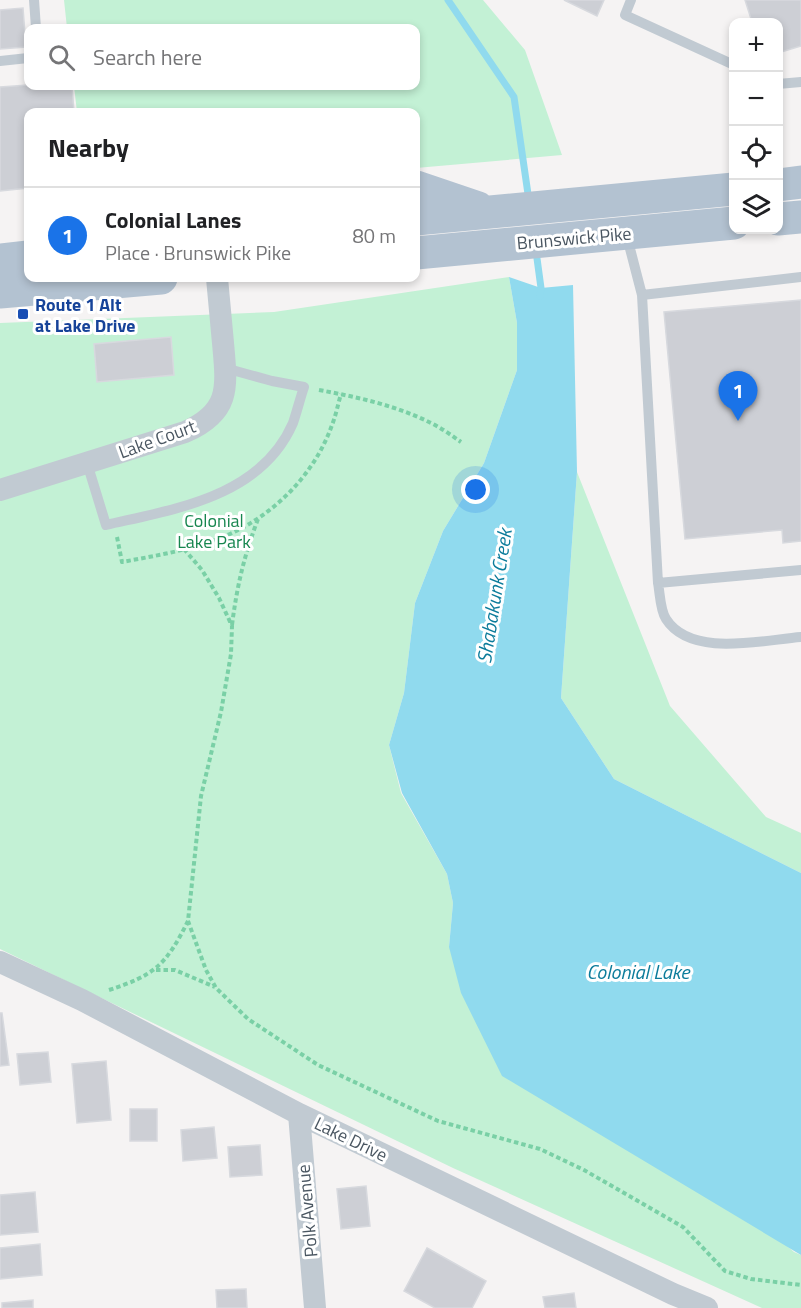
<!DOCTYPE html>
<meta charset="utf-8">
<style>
:root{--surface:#fff;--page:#f2f2f2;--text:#202124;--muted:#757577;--line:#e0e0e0;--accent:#1a73e8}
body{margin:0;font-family:"Titillium Web",sans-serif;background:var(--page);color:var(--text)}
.controls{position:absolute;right:18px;top:18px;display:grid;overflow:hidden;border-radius:12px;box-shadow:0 3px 9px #0003}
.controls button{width:54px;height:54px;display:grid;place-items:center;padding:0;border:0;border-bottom:2px solid var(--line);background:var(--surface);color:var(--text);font:30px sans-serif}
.you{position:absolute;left:476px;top:490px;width:21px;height:21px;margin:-15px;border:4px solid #fff;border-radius:50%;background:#1a73e8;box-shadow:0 0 0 9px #1a73e833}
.badge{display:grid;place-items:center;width:39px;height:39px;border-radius:50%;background:var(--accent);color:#fff;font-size:20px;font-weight:700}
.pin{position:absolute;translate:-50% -50px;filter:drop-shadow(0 2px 3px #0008)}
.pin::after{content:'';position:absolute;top:32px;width:21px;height:18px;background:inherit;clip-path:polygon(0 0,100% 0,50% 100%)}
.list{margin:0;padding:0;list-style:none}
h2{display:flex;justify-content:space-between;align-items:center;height:78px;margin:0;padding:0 24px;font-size:26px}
h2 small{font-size:20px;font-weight:400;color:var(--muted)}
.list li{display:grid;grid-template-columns:39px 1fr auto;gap:18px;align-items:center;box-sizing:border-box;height:96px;padding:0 24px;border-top:2px solid var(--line)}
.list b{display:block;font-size:22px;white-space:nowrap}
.list p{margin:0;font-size:20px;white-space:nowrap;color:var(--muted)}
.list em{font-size:20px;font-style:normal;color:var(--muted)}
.icon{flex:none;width:33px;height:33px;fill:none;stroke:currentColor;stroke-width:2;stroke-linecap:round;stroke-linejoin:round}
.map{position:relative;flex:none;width:801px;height:1308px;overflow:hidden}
.search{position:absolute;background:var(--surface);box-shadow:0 3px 9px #0003;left:24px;top:24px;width:396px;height:66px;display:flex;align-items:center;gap:15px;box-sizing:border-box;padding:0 21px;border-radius:12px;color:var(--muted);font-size:22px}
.panel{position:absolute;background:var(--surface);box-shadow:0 3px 9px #0003;left:24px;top:108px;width:396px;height:174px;border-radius:12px}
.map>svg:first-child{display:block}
</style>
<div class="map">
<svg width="801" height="1308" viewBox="0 0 801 1308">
<rect width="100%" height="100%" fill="#f5f3f3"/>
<path fill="#c3f1d5" d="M 64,0 L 483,0 L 525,50 L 562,155 L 416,168 L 416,112 L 77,112 L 74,86 L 416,86 L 416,28 L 67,28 Z
M 509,277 L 517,323 L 517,370 L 484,463 L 443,531 L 415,603 L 404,693 L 389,745 L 401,793 L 447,874 L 453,903 L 449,947 L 794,1252 L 801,1255 L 801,1308 L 762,1308 L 453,1168 L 0,949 L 0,323 L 274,312 Z
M 577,472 L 670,706 L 766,817 L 801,833 L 801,873 L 614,779 L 561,698 Z"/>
<path fill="#90daee" d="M 509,277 L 541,288 L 573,285 L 577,472 L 561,698 L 614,779 L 801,873 L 801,1255 L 502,1076 L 461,993 L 449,947 L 453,903 L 447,874 L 402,793 L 389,745 L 404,693 L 415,603 L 443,531 L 484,463 L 517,370 L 517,323 Z"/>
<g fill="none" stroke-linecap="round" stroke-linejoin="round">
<path stroke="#90daee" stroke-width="7" d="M 448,0 L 514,97 L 529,201
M 536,251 L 541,288 L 540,296"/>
</g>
<path fill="#cdcfd5" stroke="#d7d9de" stroke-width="1.5" d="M 564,0 L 604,0 L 597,16 Z
M 745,0 L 801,0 L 801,46 L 778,53 L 778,22 L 752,22 Z
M 23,8 L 26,47 L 0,49 L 0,10 Z
M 28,85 L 72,86 L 74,112 L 28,112 L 28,188 L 0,191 L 0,87 Z
M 801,300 L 801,541 L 783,543 L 782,530 L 685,539 L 664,312 Z
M 171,337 L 174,375 L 97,382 L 94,344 Z
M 0,1013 L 2,1013 L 9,1065 L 0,1066 Z
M 48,1052 L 51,1082 L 20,1085 L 17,1054 Z
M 106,1061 L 111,1120 L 77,1123 L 72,1064 Z
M 130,1109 L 157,1109 L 157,1141 L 130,1141 Z
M 214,1127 L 217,1158 L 183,1161 L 181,1130 Z
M 260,1145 L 262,1175 L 230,1177 L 228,1147 Z
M 366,1186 L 370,1226 L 341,1229 L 337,1189 Z
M 35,1192 L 38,1232 L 0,1235 L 0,1195 Z
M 40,1244 L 42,1275 L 0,1279 L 0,1248 Z
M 427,1248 L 486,1281 L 472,1308 L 435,1308 L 404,1291 Z
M 246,1289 L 247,1308 L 217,1308 L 216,1290 Z
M 574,1293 L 576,1308 L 545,1308 L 543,1297 Z
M 33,1300 L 33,1308 L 2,1308 L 2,1303 Z"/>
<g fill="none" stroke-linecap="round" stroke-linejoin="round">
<path stroke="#7ad0a6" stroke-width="4" stroke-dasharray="4.5 3" stroke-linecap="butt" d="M 319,390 C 357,397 394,405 429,422 C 440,427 451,435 461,442
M 117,537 L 122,562 C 159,555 198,549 232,533 C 277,512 315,473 332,425 C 336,415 338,404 341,394
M 184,549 L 202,570 L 219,598 L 232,626 L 231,654 L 221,712 L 201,796 L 188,921 L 206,970 L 216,988 L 248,1019 L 318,1065 L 438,1121 L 540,1149 L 584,1170 L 683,1227 L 725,1271 L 751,1279 L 801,1285
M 232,625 C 237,586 244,556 258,519
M 156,970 L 175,970 L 215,987
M 109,990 C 155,975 166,965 188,921"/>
<path stroke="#c1cad2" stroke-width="10" d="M 34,0 L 36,28
M 631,0 L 625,15 L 734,65
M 0,61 L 28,58
M 778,84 L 801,82
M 627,237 L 642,295 L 658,583 L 801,570
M 642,295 L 801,277
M 87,463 L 106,525 C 175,509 261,497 293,423 C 297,411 300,399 304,387 L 272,381 L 225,368
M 658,583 C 660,593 660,610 666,619 C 691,658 762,640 801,637"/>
<path stroke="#c1cad2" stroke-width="22" d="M 0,490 L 185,432 C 231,412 227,387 223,343 C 221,321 219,299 217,278
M 0,962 L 82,1000 L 299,1114 L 673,1294 L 707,1308
M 299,1114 L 315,1308"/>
<path stroke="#b3c2d1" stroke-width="33" d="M 778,185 L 801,182
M 416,187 L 478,208
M 416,219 L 734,189
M 778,219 L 801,217
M 416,253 L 734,223
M 0,260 L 28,257
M 0,292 L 161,278"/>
</g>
<rect fill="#1a4fb4" stroke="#fff" stroke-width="2" x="17" y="308" width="12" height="12" rx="3"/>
<g text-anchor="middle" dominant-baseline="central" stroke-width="6" stroke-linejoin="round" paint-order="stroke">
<g font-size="18" fill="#4a5661" stroke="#fff">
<text transform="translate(574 238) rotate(-5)">Brunswick Pike</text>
<text transform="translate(157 439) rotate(-20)">Lake Court</text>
<text transform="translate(351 1139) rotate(26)">Lake Drive</text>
<text transform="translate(307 1211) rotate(-95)">Polk Avenue</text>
</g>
<g font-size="18" font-weight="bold" fill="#164399" stroke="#fff" text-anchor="start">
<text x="35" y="304">Route 1 Alt<tspan x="35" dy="21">at Lake Drive</tspan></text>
</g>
<g font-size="18" fill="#17864f" stroke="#fff">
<text x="214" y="520">Colonial<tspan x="214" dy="21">Lake Park</tspan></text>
</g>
<g font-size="20" font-style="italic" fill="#0c7c9b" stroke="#fff">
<text transform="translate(494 596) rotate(-81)">Shabakunk Creek</text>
<text x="638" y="971">Colonial Lake</text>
</g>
</g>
</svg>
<div class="controls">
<button>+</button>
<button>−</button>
<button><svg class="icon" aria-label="locate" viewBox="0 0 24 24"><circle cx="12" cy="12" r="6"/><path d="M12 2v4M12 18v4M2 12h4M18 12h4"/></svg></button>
<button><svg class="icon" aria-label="layers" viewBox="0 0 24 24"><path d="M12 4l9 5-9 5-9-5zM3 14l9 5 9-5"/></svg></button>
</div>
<div class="you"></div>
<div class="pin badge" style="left:738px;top:421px">1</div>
<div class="search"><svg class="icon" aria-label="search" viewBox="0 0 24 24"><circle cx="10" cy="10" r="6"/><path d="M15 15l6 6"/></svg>Search here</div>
<section class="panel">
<h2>Nearby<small></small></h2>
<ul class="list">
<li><span class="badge">1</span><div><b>Colonial Lanes</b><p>Place · Brunswick Pike</p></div><em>80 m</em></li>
</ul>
</section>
</div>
